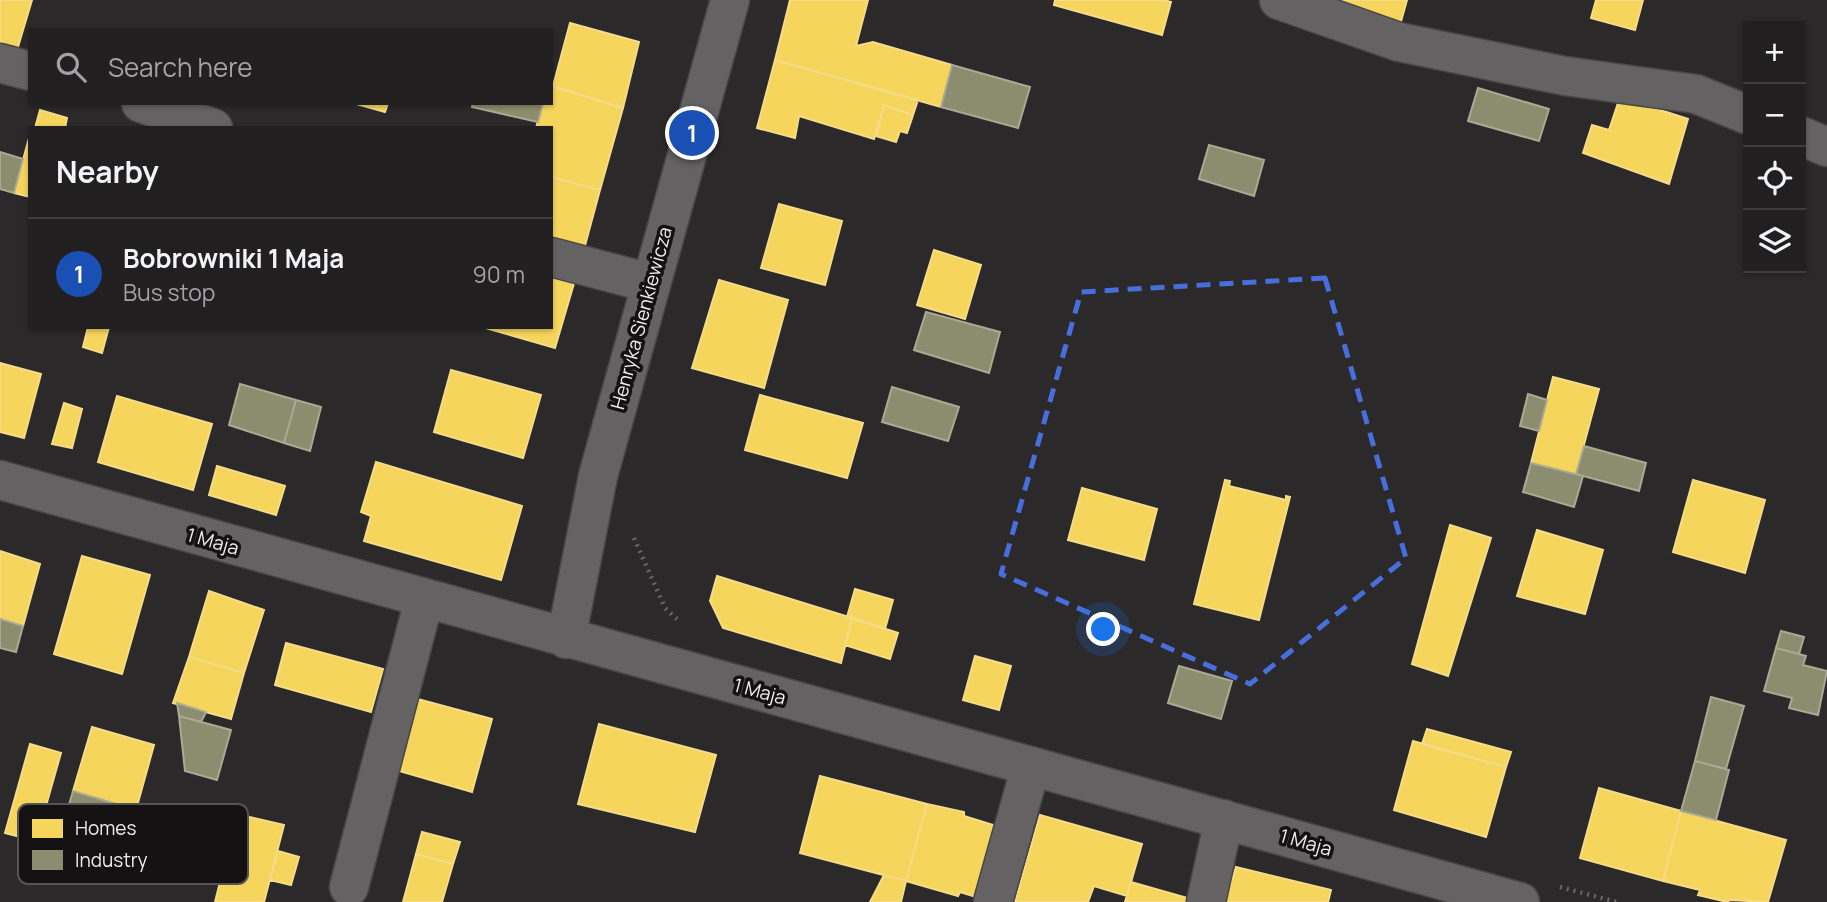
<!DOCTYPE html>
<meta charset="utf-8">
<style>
:root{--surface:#211f20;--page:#292729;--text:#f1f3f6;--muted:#a2a2a5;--line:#3e3d3e;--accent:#0b8043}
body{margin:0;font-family:Manrope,sans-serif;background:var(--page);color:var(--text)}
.controls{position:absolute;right:21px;top:21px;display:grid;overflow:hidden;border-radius:0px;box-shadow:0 2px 5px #0004}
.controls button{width:63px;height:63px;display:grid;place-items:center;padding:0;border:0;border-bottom:2px solid var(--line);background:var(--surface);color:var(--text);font:35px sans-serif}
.you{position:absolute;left:1104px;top:630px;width:24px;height:24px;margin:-18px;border:5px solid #fff;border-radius:50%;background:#1a73e8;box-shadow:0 0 0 10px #1a73e833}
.badge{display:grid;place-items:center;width:46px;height:46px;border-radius:50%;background:var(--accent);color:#fff;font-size:23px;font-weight:700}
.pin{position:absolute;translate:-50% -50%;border:4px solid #fff;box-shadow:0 2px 7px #0006}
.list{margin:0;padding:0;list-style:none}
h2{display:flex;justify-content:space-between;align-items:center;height:91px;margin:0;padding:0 28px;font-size:30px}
h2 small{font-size:23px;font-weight:400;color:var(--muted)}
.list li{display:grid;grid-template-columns:46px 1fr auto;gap:21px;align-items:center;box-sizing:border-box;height:112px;padding:0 28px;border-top:2px solid var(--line)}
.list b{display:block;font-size:26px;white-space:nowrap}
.list p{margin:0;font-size:23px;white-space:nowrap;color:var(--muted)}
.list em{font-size:23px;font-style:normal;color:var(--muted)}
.icon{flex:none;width:38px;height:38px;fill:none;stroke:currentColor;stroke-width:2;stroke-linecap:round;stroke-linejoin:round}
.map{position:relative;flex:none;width:1827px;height:902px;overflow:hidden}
.search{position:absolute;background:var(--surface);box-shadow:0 2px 5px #0004;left:28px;top:28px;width:525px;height:77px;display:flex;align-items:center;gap:18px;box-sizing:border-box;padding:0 24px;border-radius:0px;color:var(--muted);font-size:26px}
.panel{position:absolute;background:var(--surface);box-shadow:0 2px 5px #0004;left:28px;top:126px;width:525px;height:203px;border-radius:0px}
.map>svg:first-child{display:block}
</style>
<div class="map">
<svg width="1827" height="902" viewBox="0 0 1827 902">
<rect width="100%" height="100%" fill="#2c292a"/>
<path fill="#f6d55c" stroke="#f4dc88" stroke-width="2" d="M 0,0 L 32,0 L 15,57 L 0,52 Z
M 790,0 L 868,0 L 856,46 L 873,42 L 952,65 L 941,107 L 775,60 Z
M 1055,0 L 1164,0 L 1171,2 L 1162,35 L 1054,5 Z
M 1328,0 L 1407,0 L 1400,25 Z
M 1596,0 L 1643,0 L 1635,30 L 1591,18 Z
M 570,23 L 639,42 L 623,108 L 553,86 Z
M 775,60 L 918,100 L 913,115 L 884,105 L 874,139 L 799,116 L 795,138 L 757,128 Z
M 551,86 L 623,108 L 600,190 L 551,177 L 551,128 L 536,128 L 543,103 L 551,103 Z
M 1620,97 L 1688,119 L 1669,184 L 1583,153 L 1592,125 L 1609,130 Z
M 353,103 L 388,103 L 385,112 Z
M 884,105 L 913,115 L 907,133 L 900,131 L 896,142 L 876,136 Z
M 40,110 L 67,118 L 65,128 L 35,128 Z
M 29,138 L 30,139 L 30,197 L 14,193 Z
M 551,177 L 600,190 L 583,253 L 551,245 Z
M 779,204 L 842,221 L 825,285 L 761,268 Z
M 934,250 L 981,265 L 965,319 L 917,305 Z
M 551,274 L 575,280 L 555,348 L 482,327 L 551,327 Z
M 719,280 L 788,300 L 764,388 L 692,368 Z
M 88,327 L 109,327 L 102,353 L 83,347 Z
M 0,363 L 41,374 L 24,438 L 0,432 Z
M 451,370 L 541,395 L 523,458 L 434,432 Z
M 1553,377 L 1599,389 L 1576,474 L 1531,463 Z
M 760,395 L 863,423 L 847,478 L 745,450 Z
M 117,396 L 212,424 L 193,490 L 98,462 Z
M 64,403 L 82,409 L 72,448 L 52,444 Z
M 376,462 L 522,506 L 501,580 L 364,541 L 371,516 L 361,512 Z
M 217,466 L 285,486 L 276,515 L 209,495 Z
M 1225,480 L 1230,481 L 1229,486 L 1286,500 L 1286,496 L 1290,497 L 1259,620 L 1194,604 Z
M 1693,480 L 1765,500 L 1745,573 L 1673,552 Z
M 1082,488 L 1157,509 L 1144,560 L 1068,540 Z
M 1450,525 L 1491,538 L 1448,676 L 1412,664 Z
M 1537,530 L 1603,550 L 1585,614 L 1517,596 Z
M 0,551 L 40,564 L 23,626 L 0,619 Z
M 82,556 L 150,575 L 122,674 L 54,654 Z
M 717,576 L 852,618 L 841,663 L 723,628 L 710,601 Z
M 855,589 L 893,600 L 885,629 L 847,617 Z
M 209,591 L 264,610 L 244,673 L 189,657 Z
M 852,618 L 898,633 L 890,659 L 845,645 Z
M 286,643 L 383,669 L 371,712 L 275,685 Z
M 975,656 L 1011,666 L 999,710 L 963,700 Z
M 189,657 L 244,673 L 231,719 L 173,703 Z
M 414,698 L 492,719 L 472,792 L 396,770 Z
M 599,724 L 716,755 L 695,832 L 578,804 Z
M 92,727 L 154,745 L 136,810 L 73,791 Z
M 1427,729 L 1511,752 L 1506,767 L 1422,744 Z
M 1413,741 L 1506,767 L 1486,837 L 1394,810 Z
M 30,744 L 61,753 L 36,841 L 5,833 Z
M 820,776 L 927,804 L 906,881 L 800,853 Z
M 1599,788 L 1681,811 L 1663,881 L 1580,858 Z
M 927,804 L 964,812 L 964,816 L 993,825 L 976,897 L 960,892 L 958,896 L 906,881 Z
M 1681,811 L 1786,840 L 1768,902 L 1730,900 L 1727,902 L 1698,895 L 1700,890 L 1663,881 Z
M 237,814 L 284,825 L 264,902 L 215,902 Z
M 1040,815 L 1142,844 L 1127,896 L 1094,886 L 1088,902 L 1015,902 Z
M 422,832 L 460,842 L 453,864 L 416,854 Z
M 278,851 L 299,857 L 291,885 L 270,880 Z
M 416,854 L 453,864 L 442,902 L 403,902 Z
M 1236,867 L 1331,890 L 1328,902 L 1225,902 Z
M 884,875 L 906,881 L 901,902 L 870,902 Z
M 1131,882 L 1194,900 L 1193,902 L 1125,902 Z"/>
<path fill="#8c8c6e" stroke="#aaa994" stroke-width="2" d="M 952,65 L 1030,87 L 1018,128 L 941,107 Z
M 1478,88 L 1549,109 L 1539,141 L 1468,121 Z
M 473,103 L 543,103 L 538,122 L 472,107 Z
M 1209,145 L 1264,160 L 1254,196 L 1199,179 Z
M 0,152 L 23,159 L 14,193 L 0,189 Z
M 926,312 L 1000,332 L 989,373 L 914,350 Z
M 240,384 L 296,400 L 284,443 L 229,425 Z
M 892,387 L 959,407 L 948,441 L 882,422 Z
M 1528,394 L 1547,400 L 1539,431 L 1520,426 Z
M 296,400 L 321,407 L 310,451 L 284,443 Z
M 1584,446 L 1646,463 L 1639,491 L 1576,474 Z
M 1531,463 L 1583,476 L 1574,507 L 1523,492 Z
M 0,619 L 23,626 L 16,652 L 0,648 Z
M 1781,631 L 1804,637 L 1799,654 L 1776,648 Z
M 1776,648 L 1806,656 L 1803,665 L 1827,671 L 1818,715 L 1789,708 L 1792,698 L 1764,691 Z
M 1179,666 L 1232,681 L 1221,719 L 1168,703 Z
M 1711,697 L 1744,706 L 1726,769 L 1695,761 Z
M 177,703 L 206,712 L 201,722 L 179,716 Z
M 179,716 L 231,730 L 217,780 L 185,771 Z
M 1695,761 L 1729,770 L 1716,820 L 1681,811 Z
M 73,791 L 136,810 L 124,849 L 61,832 Z"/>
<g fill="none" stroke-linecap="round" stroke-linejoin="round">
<g stroke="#484647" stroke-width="41">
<path id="minor" d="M 1279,0 L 1399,42 L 1565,76 L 1696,94 L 1748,115
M 0,63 L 30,71
M 141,103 L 213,128
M 1801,136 L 1827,147
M 551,257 L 650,283
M 0,480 L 1520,902
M 566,639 L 598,476 L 730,0
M 349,887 L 424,600
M 993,902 L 1031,766
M 1206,902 L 1224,819"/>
</g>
<path stroke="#686667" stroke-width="4.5" stroke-dasharray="2 5" stroke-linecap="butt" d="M 634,538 L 665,608 L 677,619
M 1560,887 L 1617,902"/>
<use href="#minor" stroke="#646263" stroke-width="38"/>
</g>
<path fill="none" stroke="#476edc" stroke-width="5" stroke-dasharray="14 9" stroke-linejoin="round" d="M 1325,278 L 1406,558 L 1250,684 L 1001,574 L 1081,292 Z"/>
<g text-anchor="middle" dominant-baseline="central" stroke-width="7" stroke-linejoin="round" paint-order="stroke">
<g font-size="19" fill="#efeced" stroke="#131112">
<text transform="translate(641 318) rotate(-75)">Henryka Sienkiewicza</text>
<text transform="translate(213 541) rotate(16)">1 Maja</text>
<text transform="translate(760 691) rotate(15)">1 Maja</text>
<text transform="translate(1306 842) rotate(16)">1 Maja</text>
</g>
</g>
<rect x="18" y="804" width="230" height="80" rx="10" fill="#131112" stroke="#555354" stroke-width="2"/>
<rect x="32" y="819" width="31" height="19" fill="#f6d55c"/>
<rect x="32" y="850" width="31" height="20" fill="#8c8c6e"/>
<g font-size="19" fill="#efeced">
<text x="75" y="835">Homes</text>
<text x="75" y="867">Industry</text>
</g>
</svg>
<div class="controls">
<button>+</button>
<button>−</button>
<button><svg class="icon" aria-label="locate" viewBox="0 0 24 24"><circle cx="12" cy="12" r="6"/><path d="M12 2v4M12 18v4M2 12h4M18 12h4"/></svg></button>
<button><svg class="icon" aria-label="layers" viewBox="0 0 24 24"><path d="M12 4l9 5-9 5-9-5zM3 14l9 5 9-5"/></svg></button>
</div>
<div class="you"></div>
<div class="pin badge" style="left:692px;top:133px;background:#1a4fb4">1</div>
<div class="search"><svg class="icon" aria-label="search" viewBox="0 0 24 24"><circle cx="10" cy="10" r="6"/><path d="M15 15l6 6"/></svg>Search here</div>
<section class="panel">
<h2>Nearby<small></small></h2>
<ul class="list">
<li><span class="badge" style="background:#1a4fb4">1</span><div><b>Bobrowniki 1 Maja</b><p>Bus stop</p></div><em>90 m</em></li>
</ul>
</section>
</div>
